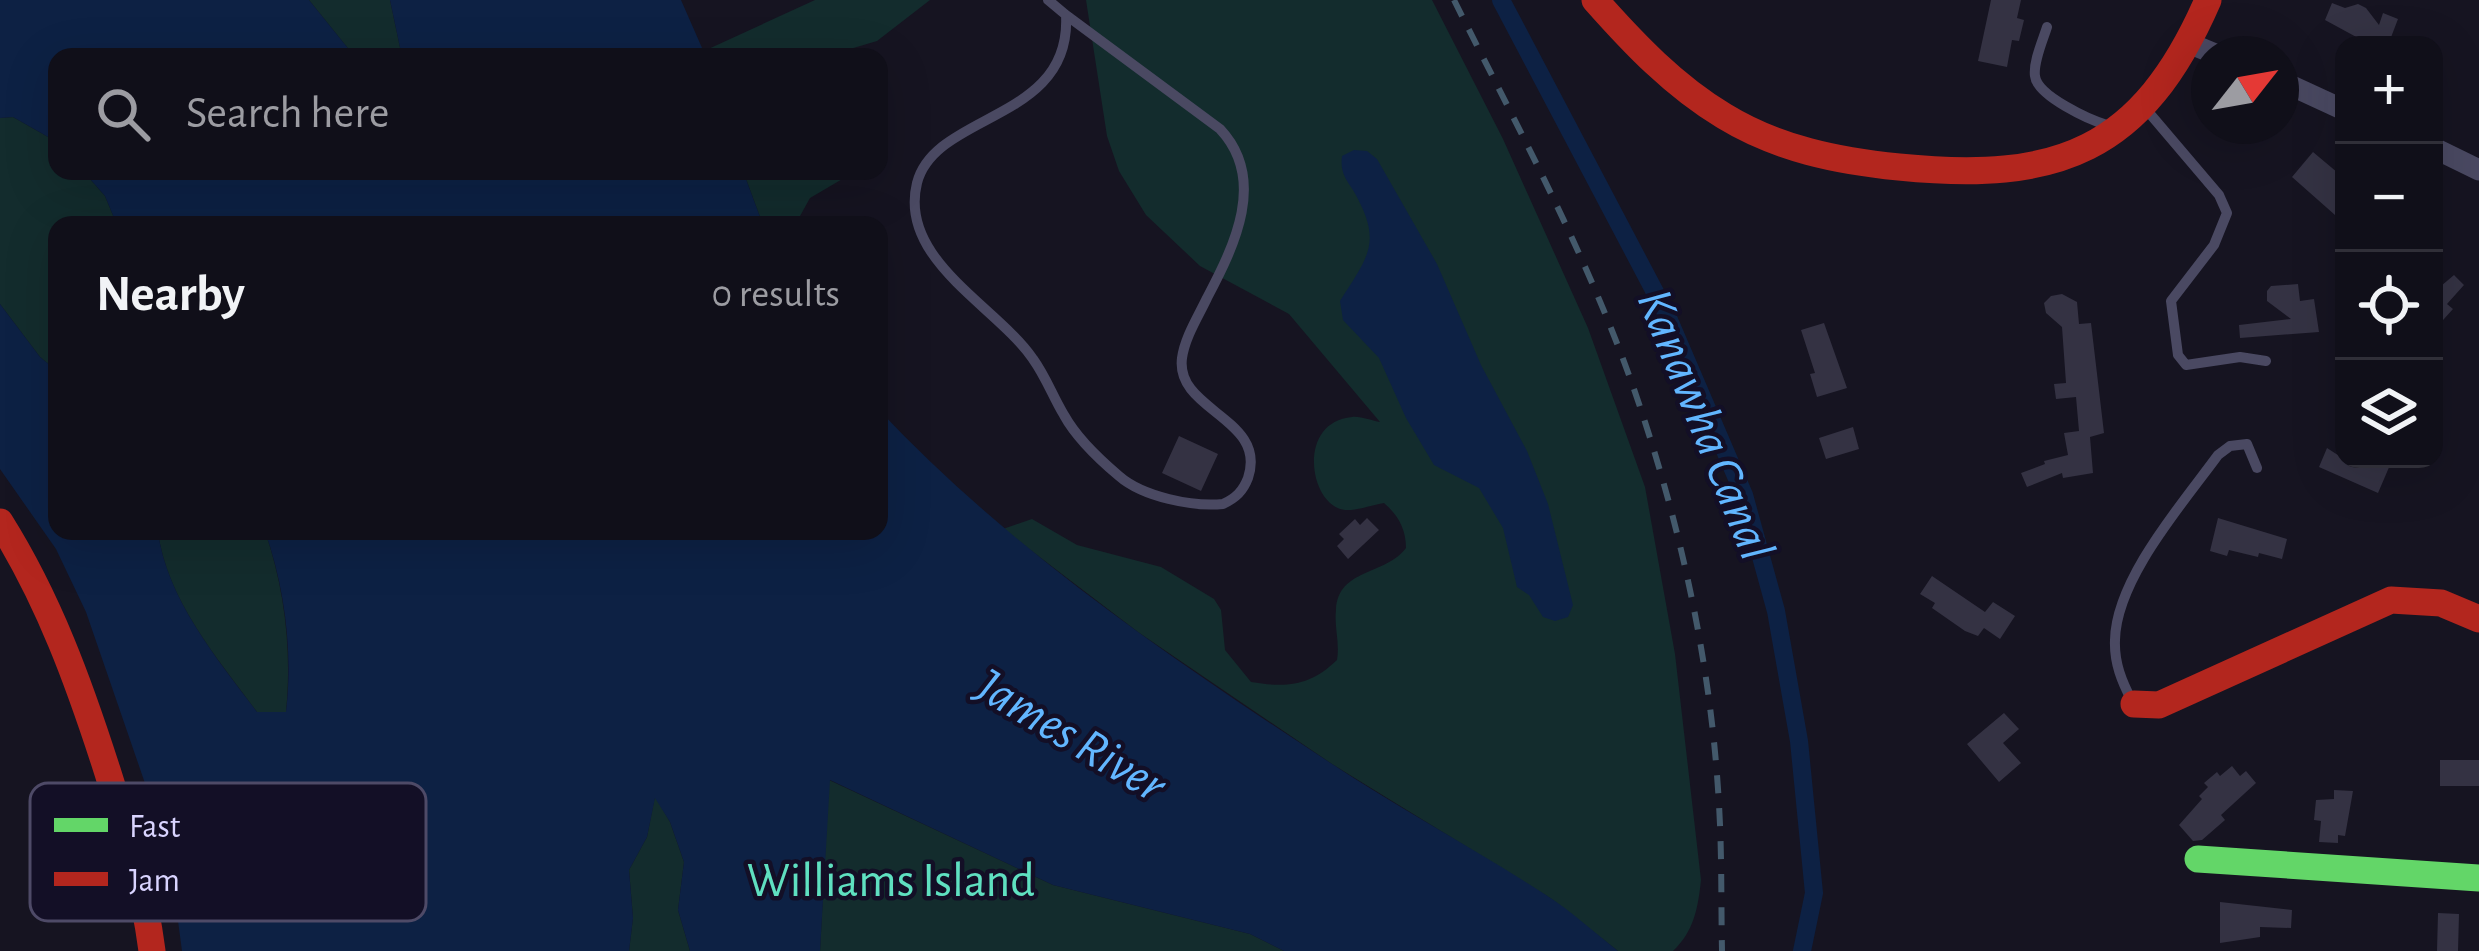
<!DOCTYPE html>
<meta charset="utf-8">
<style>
:root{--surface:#100f19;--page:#191822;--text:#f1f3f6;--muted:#9c9ca2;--line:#302f38}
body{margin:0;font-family:"Alegreya Sans",sans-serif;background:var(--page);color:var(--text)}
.controls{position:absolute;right:36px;top:36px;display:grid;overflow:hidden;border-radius:24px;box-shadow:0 12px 48px #0002}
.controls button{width:108px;height:108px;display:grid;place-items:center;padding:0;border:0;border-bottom:3px solid var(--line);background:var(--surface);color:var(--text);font:60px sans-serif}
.compass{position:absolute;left:2191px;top:36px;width:108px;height:108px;border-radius:50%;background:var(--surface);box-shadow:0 12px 48px #0002;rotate:59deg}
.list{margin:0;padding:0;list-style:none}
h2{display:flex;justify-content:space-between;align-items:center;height:156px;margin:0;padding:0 48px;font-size:51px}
h2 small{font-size:39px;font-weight:400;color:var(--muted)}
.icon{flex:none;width:66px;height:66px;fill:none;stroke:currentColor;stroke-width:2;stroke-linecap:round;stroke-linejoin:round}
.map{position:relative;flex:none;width:2479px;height:951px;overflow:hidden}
.search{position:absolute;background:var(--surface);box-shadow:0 12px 48px #0002;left:48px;top:48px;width:840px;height:132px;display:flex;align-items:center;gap:30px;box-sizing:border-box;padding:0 42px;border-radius:24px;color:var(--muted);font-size:45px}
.panel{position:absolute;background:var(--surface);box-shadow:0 12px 48px #0002;left:48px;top:216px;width:840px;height:324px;border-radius:24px}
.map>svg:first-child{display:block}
</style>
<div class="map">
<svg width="2479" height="951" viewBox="0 0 2479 951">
<rect width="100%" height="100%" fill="#161421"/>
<path fill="#132c2d" d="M 309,0 L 390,0 L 402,57 L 355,57 Z
M 815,0 L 930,0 L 877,41 L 823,57 L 706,57 L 704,51 Z
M 1086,0 L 1432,0 L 1503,139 L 1588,328 L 1645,487 L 1675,654 L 1701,880 C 1698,908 1694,931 1673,951 L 1618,951 L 1550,898 L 1332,764 L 1138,632 L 1003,529 L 1032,519 L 1077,545 L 1161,567 L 1214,599 L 1221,610 L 1225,650 L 1251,682 C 1287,688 1310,686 1337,660 C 1340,643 1334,627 1336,610 C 1338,568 1385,576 1406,548 C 1406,529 1398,515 1384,503 C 1372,505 1356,511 1345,510 C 1309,506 1296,422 1352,417 C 1361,416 1372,421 1380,422 L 1289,314 L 1200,266 L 1146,215 L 1119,171 L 1107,136 Z
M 13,117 L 57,142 L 57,171 L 83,171 L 105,196 L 117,225 L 57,225 L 57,371 L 40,357 L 0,304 L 0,118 Z
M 743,171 L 856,171 L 810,198 L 795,225 L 763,225 Z
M 158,531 L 265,531 C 285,590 292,651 286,712 L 257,712 C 218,659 166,599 158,531 Z
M 829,780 L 1053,885 L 1250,934 L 1284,951 L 820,951 Z
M 655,796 L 670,822 L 684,862 L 678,910 L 690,951 L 629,951 L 633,918 L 629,870 L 647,837 Z"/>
<path fill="#0d2144" d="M 0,0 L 309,0 L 355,57 L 57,57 L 57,142 L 13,117 L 0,118 Z
M 390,0 L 681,0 L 706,57 L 402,57 Z
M 1354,150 L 1367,151 L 1377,159 L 1437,264 L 1481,365 L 1527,451 L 1548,504 L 1573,605 L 1568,617 L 1555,621 L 1543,617 L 1529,595 L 1517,587 L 1503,528 L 1479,488 L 1434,465 L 1406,418 L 1379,358 L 1343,320 L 1340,301 C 1369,255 1383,242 1353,190 C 1345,178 1340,171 1342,156 Z
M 83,171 L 743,171 L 763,225 L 117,225 L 105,196 Z
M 0,304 L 40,357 L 57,371 L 57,531 L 158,531 C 166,598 218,660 257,712 L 286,712 C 293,651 285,589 265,531 L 879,531 L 879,410 C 1010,549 1170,658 1329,762 C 1400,809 1475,849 1546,895 C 1571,911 1594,932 1618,951 L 1284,951 L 1250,934 L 1053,885 L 830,780 L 820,951 L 690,951 L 678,910 L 684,862 L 670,822 L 655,798 L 647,837 L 629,870 L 633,918 L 629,951 L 182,951 L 169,853 L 86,612 L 56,549 L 0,469 Z"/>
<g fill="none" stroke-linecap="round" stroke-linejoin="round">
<path stroke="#0d2144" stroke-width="18" d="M 1501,0 L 1666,313 L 1744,495 L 1776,611 L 1799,741 L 1814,893 L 1802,951"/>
</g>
<path fill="#343243" d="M 1991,0 L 2021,0 L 2017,18 L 2024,20 L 2019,41 L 2012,40 L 2007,67 L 1978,61 Z
M 2332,3 L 2345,8 L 2358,4 L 2366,8 L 2379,25 L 2383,13 L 2398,19 L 2390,40 L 2394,45 L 2371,45 L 2325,20 Z
M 2313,152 L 2344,178 L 2344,218 L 2337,212 L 2335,215 L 2292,177 Z
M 2454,275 L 2464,285 L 2447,304 L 2453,309 L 2434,330 L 2434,292 Z
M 2298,284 L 2300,301 L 2314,299 L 2319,332 L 2240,338 L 2239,325 L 2291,319 L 2267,301 L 2267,291 L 2271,286 Z
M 2062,294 L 2077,302 L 2079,324 L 2091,323 L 2104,433 L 2090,437 L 2093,473 L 2063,478 L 2062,473 L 2027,487 L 2021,473 L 2045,464 L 2044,461 L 2068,455 L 2064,433 L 2079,431 L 2076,397 L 2056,399 L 2054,384 L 2066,383 L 2062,327 L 2046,313 L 2044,303 L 2051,296 Z
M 1824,323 L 1847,388 L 1817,397 L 1810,374 L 1815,373 L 1801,330 Z
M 1853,427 L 1859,449 L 1826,459 L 1819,438 Z
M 1179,436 L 1218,454 L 1201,491 L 1162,473 Z
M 2327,448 L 2344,459 L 2378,459 L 2390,465 L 2378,493 L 2319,467 Z
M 1367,518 L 1379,530 L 1348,559 L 1337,546 L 1344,539 L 1339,534 L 1355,519 L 1360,525 Z
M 2218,518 L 2287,539 L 2282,559 L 2259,553 L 2258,557 L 2229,550 L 2227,556 L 2210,551 Z
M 1932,576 L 1985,612 L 1993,602 L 2015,616 L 2000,639 L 1984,628 L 1978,636 L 1965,631 L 1932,608 L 1935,603 L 1920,594 Z
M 2004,713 L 2019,729 L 2003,743 L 2021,763 L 1999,782 L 1967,744 Z
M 2440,760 L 2479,760 L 2479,786 L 2440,786 Z
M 2232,766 L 2240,776 L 2246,771 L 2256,783 L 2221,815 L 2225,820 L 2202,840 L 2193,841 L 2179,825 L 2202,799 L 2199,796 L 2208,787 L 2204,783 L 2217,772 L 2220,776 Z
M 2334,790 L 2353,791 L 2345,836 L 2338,835 L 2338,843 L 2319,842 L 2321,821 L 2314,820 L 2316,800 L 2334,799 Z
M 2220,902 L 2292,910 L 2291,928 L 2260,927 L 2260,937 L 2220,943 Z
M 2438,913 L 2459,914 L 2458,951 L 2437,951 Z"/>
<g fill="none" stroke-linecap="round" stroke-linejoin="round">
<path stroke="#4a4962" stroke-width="10" d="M 1048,0 L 1066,15
M 1066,15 L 1220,129 C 1267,179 1235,245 1207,298 C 1198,317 1185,337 1182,358 C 1175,411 1268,418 1248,478 C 1243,491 1236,498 1223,504 C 1193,507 1143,497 1119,476 C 1100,460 1076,437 1064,415 C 1053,397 1046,377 1033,359 C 997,306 898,260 917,183 C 935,112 1072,122 1066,15 Z
M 2047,27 C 2043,40 2033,62 2035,76 C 2037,96 2090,120 2107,125
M 2145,108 L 2219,195 L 2227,213 L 2214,245 L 2171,301 L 2178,355 L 2186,365 L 2240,357 L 2266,361
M 2132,701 C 2122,682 2114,663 2115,640 C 2116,579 2183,503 2218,455 L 2230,446 L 2247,444 L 2257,468"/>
<path stroke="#4a4962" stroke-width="21" d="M 2191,44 L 2215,54
M 2281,81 L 2344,110
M 2434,148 L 2479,170"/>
<path stroke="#63d668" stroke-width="27" d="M 2198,859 L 2479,878"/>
<path stroke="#b3261e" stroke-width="27" d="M 1595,0 C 1634,44 1674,86 1724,116 C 1778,149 1838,161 1899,167 C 2057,183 2142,152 2208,0
M 0,522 C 49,600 79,683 107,770 C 126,830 144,888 152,951
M 2134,704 L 2159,705 L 2391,600 L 2441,603 L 2479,619"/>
<path stroke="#43596b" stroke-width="6" stroke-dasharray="18 15" stroke-linecap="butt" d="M 1454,0 C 1523,138 1598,275 1645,422 C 1685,545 1712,676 1719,805 C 1722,854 1721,903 1722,951"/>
</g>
<g text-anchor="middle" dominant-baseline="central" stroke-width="9" stroke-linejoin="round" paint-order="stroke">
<g font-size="48" fill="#5fe0c0" stroke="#130f26">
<text x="891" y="882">Williams Island</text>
</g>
<g font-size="51" font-style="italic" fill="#62b6ff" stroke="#130f26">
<text transform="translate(1705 425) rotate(68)">Kanawha Canal</text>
<text transform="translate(1071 736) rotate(31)">James River</text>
</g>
</g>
<rect x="30" y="783" width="396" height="138" rx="18" fill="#130f26" stroke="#4e4a67" stroke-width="3"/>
<rect x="54" y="818" width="54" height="14" fill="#63d668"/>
<rect x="54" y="872" width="54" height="14" fill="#b3261e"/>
<g font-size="33" fill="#d9d4ff">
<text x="129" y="837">Fast</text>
<text x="129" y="891">Jam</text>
</g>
</svg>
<div class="controls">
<button>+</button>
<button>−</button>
<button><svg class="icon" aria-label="locate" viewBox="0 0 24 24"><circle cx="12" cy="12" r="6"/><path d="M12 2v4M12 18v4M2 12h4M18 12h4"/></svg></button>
<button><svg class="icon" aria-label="layers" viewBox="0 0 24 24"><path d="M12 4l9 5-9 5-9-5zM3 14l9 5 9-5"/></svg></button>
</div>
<svg class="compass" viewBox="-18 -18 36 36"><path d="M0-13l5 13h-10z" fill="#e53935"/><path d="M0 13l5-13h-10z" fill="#9c9ca2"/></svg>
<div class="search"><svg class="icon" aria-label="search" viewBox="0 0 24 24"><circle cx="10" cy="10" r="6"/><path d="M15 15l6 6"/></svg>Search here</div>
<section class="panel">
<h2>Nearby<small>0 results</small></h2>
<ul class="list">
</ul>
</section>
</div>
